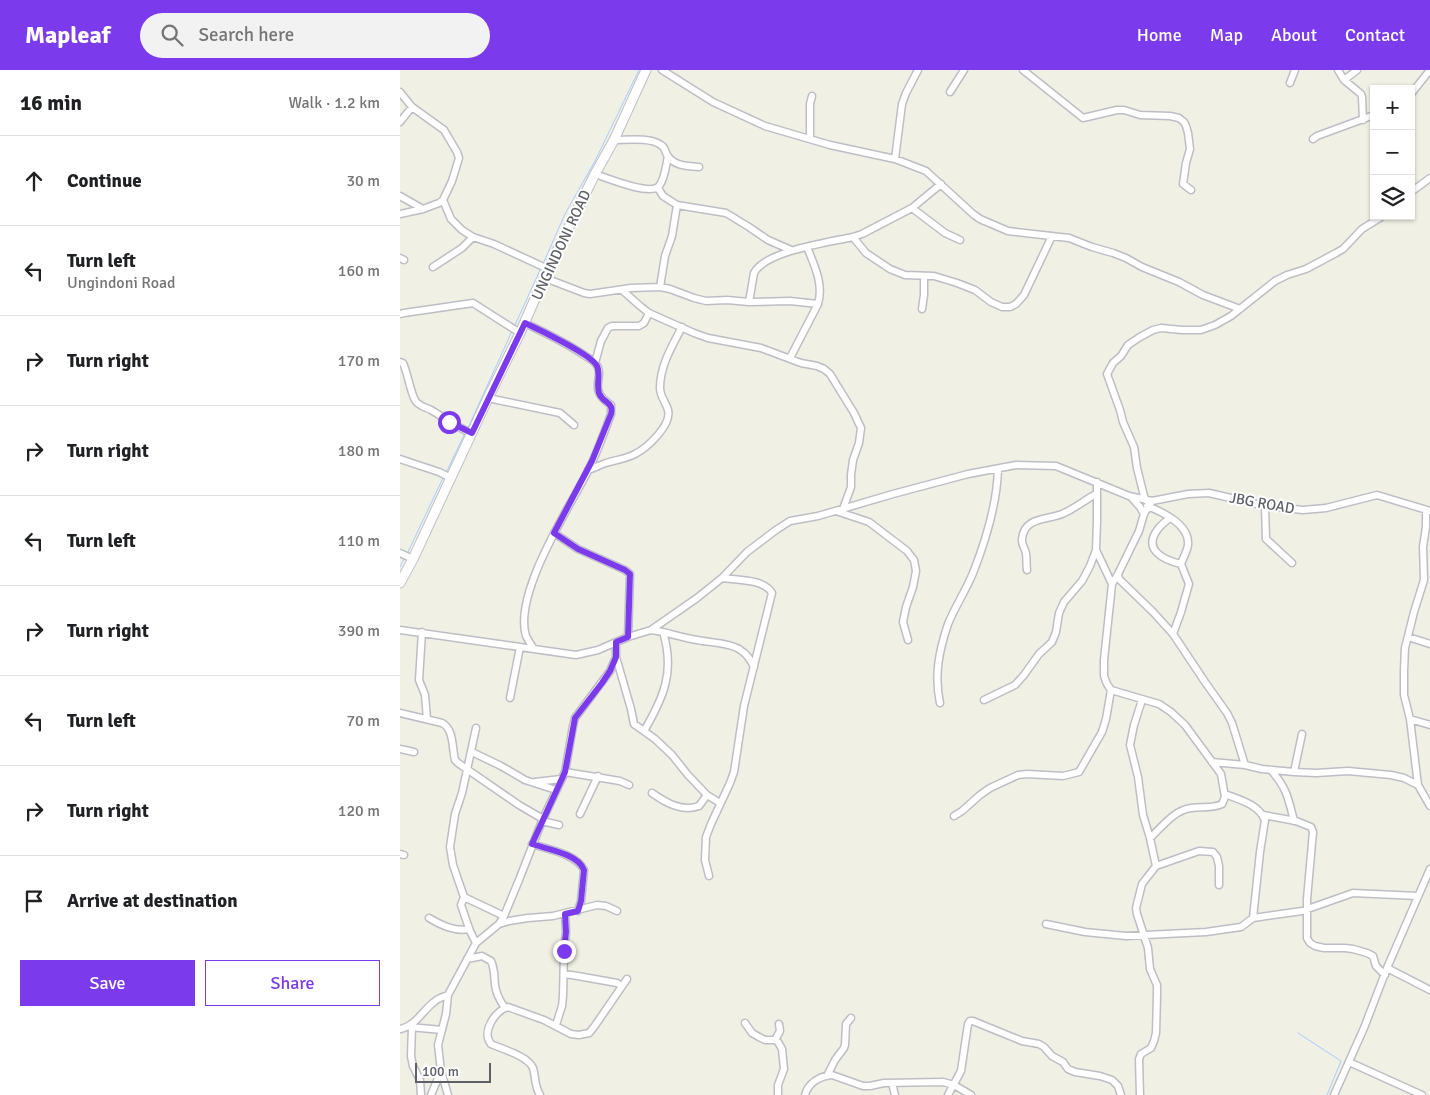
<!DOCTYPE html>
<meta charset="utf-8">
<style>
:root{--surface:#fff;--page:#f2f2f2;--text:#202124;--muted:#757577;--line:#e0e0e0;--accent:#7c3aed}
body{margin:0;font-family:Signika,sans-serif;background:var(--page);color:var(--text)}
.controls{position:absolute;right:15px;top:15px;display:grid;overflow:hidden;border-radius:0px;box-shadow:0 1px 4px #0004}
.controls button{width:45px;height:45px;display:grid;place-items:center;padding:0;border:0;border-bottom:1px solid var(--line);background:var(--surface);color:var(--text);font:25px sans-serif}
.scale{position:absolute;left:15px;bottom:12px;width:76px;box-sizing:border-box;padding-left:5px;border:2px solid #5d6067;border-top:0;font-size:14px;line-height:18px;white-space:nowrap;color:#5d6067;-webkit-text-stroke:4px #fff;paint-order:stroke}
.stop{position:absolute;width:15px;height:15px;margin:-11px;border:4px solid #7c3aed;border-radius:50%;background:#fff}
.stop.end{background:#7c3aed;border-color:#fff;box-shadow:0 1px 5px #0008}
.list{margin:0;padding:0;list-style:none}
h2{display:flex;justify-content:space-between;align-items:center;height:65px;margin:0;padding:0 20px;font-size:21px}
h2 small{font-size:16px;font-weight:400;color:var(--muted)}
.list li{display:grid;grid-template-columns:32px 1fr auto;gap:15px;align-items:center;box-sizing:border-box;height:90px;padding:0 20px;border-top:1px solid var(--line)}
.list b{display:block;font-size:19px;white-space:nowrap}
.list p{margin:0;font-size:16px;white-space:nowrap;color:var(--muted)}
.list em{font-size:16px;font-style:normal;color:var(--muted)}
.actions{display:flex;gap:10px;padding:15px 20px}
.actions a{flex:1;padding:11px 0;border:1px solid var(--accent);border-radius:0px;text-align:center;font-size:18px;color:var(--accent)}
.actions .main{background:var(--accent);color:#fff}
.icon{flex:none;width:28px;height:28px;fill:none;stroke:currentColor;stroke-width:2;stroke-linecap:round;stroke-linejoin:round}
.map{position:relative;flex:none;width:1030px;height:1025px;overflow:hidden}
header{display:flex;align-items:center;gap:30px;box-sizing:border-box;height:70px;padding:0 25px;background:var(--accent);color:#fff}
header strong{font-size:24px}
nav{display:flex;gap:28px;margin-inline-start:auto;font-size:18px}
.search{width:350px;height:45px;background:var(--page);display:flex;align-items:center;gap:12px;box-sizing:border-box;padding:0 18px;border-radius:28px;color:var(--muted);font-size:19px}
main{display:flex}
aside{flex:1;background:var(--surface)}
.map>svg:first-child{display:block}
</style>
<header>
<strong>Mapleaf</strong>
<div class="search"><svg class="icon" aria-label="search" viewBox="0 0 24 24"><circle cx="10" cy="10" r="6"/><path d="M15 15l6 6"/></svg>Search here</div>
<nav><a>Home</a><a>Map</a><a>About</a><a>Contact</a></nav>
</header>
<main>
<aside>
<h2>16 min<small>Walk · 1.2 km</small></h2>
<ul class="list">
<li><svg class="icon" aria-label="ahead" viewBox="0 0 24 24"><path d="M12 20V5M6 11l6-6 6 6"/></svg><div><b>Continue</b></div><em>30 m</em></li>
<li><svg class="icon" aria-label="left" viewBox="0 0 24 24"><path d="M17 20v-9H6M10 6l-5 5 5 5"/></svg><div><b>Turn left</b><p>Ungindoni Road</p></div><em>160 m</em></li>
<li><svg class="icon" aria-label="right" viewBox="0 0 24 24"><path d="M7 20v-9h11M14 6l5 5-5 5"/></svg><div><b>Turn right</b></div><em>170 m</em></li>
<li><svg class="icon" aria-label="right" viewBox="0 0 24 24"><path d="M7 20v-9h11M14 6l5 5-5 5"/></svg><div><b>Turn right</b></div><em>180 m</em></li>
<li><svg class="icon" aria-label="left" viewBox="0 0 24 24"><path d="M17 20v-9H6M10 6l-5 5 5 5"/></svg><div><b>Turn left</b></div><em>110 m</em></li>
<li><svg class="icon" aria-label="right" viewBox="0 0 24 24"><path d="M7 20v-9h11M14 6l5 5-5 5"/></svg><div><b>Turn right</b></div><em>390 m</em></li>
<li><svg class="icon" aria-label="left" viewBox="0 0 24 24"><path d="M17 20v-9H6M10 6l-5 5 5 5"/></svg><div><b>Turn left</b></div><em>70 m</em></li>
<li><svg class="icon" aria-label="right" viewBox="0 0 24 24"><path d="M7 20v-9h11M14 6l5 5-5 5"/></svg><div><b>Turn right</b></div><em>120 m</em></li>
<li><svg class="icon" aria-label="arrive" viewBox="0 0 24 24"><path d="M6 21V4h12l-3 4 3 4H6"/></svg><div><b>Arrive at destination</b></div></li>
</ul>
<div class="actions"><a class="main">Save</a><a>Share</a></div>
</aside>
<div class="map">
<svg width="1030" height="1025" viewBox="0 0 1030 1025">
<rect width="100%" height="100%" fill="#f1f0e5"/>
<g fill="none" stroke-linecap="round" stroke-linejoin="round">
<path stroke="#a7ccff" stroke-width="1" d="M 143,194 L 165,144 L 195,91 L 239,0
M 115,255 L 141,198
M 68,358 L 112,261
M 46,403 L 65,363
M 7,484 L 43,408
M 0,497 L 5,487
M 898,963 L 941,991 L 927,1025"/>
<g stroke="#bdbec5" stroke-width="9">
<path id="street" d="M 262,0 L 313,32 L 365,56 L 430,75 L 495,89 L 526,101 L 573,144 L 580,149 L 608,161 L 669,168 L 692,177 L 713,183 L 726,188 L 742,197 L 779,212 L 803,225 L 840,239
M 623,0 L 683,48 L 717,40 L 724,40 L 740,45 L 770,46 L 779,48 L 784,52 L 786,56 L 788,63 L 790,79 L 786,93 L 783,114 L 791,120
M 938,0 L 944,10 L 961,24 L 962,27 L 963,50
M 944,10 L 957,0
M 890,13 L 895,0
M 0,22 L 12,37 L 44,60 L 57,82 L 59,88 L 52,111 L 43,130 L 39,133 L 23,139 L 0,144
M 550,22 L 564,0
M 1011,24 L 1030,0
M 0,52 L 12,37
M 410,69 L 410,34 L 412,26
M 913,69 L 917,66 L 974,45
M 214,70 C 227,70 250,67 261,75 C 265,77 265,81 267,85 C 274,96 286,96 299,97
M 495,89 L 502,34 L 506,23 L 518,0
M 195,104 C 207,108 250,126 259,116 C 265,109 266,95 268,86
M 258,118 L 263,126 L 277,135 L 272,166 L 265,186 L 260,217
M 1011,122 L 1030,108
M 0,126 L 23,139
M 43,130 L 51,149 L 62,160 L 73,167 L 94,174 L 148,199
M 277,135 L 326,143 L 349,157 L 368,170 L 391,180
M 512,138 L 545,163 L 560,170
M 453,167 L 466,183 L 490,199 L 505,205 L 534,206 L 557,213 L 575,220 L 591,232 L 602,237 L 610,237 L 616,234 L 624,225 L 652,166
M 0,188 L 4,190
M 33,197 L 62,178 L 73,167
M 145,208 L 184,223 L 190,224 L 231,218 L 260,217 L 270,219 L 294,228 L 306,231 L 327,230 L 349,232 L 390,231 L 418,234
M 222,220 L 240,236 L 249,243 L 294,263 L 308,268 L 361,278 L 401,293 L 417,296 L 424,299 L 430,304 L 454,343 L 461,358 L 459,373 L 453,390 L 451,405 L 451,417 L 443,439
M 349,232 L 354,203 C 365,181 430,172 453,167 L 462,164 L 512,138 L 541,114
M 522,239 L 524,225 L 524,206
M 0,244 L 4,243 L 73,233 L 120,263
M 125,253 C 145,263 165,272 184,285 C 188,288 193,290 196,294 C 206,307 186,319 211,335 L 211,344 C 204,363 197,383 188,401 C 169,438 113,524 126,566 C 128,570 131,575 134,579
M 390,288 L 418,234 C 424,214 414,195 407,177
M 0,292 L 3,293 C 8,304 10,321 15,330 C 18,336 25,337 31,340 C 45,348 57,358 72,363
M 195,293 L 201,271 L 208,258 L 212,256 L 239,256 L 244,253 L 249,243
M 88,328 L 160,343 L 174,355
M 0,389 L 39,402 L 51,408
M 188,400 C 194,398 200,395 206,393 C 215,390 226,389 235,384 C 247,378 272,355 268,340 C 266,332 260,327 260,318 C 260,296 272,276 282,257
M 732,428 L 740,437 L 744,444
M 745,430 L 737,398 L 734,377 L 723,352 L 720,340 L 707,304 L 713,293 L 721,286 L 728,275 L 740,267 L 753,260 L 761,258 L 782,260 L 801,260 L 815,255 L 831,246 L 875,211 L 887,205 L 906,199 L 936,183 L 943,179 L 962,159 L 983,146
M 752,431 L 744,444 L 739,461 L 718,504 L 719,509 L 753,542 L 773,564 L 805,612 L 827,643 L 832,653 L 845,695
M 747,436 C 763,442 790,455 788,475 C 787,482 783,488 781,494 L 789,514 L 781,542 L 773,564
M 865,436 L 866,469 L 892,493
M 436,441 L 469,452 L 507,481 L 514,490 L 516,501 L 513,517 L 506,537 L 503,552 L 508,570
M 770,448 C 766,451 761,455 758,459 C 742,480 764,490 781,494
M 154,463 L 178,479 L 225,500 L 230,504 L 228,567
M 696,480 L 712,514
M 0,483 L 13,489
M 627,500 C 626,495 627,489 626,484 C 626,479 621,475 622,469 C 624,447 647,450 662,444 C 674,439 685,430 696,424
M 718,504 L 712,514 L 704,590 L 704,606 L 707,614 L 711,620 L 759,634 L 771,642 L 785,655 L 821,704 L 825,727 L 822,734 C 813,739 801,736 791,738 C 774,740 762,757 750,768
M 0,560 L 176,585 L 198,580 L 228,567 L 251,560 L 297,528 L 322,508 L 347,482 L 376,460 L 390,451 L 418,446 L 493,424 L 568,404 L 616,395 L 656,396 L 729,426 L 752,431 L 788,424 L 809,423 L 865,436 L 903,440 L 926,438 L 977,425 L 1030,441
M 251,560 C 267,562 282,568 297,570 C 311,573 327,572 339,579 C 347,584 350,589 354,597
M 22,562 L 19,610 L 25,625 L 27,649
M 1008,567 L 1030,574
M 216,587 L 231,639 L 234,654 L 255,669 L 272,685 L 288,705 L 307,725 L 320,733
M 110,628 L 120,577
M 584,630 L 615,615 L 624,605 L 639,584 L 652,572 L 656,562 L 659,543 L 664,532 L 682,511 L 690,496 L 696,480 L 697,451 L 697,412
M 742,630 L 734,655 L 730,675 L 738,707 L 743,745 L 750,768 L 756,796
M 540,633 C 534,605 539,581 548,554 C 555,537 566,520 573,503 C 586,470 597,434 598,399
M 0,643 L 42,653 C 54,659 52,678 55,690 L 58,693 L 119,735 L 143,749
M 1010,649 L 1030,655
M 76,658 L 62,723 L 55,744 L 50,777 L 53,795 L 64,827 L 104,846
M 244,661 C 264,627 275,601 263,562
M 0,679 L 14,682
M 72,682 L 101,696 L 125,710 L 156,720
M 812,692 L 845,695 L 862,699 L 894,702 L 916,703 L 948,701 L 991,705 L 1004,708 L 1018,715 L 1030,736
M 871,700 C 887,719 888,727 894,751
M 165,702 L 220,711 L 229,715
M 894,702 L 902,664
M 135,712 L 161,709
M 1018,715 L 1010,649 L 1004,625 L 1004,600 L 1005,578 L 1014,542 L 1024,510 L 1023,477 L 1026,457 L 1026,440
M 252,723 C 266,733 282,742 299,736 L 307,725
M 825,724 C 840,730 858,734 865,750 L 860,782 L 853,848
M 180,744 L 198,706
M 863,745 L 896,751 L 911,757 L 913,762 L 907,829 L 907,868 L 910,873 L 915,876 L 924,878 L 945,878 L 953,879 L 967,883 L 973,886 L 976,896 L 985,905
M 554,746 L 562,741 L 580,725 L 590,718 L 618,705 L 627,704 L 663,706 L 679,702 L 702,662 L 706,649 L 711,620
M 142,751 L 159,755
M 132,774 C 147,779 177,784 184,800 L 181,831 L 178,841
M 0,784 L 4,785
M 309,806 L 305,790 L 306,767 L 311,754 L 330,713 L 334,702 L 344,636 L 372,523 C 364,509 338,510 322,508
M 64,827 L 61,835 L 70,861 L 76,873
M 29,848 C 41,855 55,862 69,859
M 99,854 L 109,851 L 128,848 L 153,846 L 197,835 L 206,836 L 217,841
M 646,854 L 685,862 L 726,866 L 806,862 L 841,857 L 853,848 L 902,841 L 953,823 L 1018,826
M 67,889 L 82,886 L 91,891 C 95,899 94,907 95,915 C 96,923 100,931 105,938
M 987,898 L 1030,920
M 164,904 L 172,905 L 217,913 L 222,916
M 345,953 L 352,963 L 359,967 L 365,970 L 375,970 L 378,972 L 382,979 L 384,999 L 378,1015 L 378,1025
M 156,955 L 162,936 L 163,926 L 164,881 L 166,862 L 165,844
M 10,957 L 42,960
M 12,957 L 11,986 L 13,996 L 20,1010 L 21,1025
M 0,959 C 16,956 22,941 34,932 C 38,928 43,927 48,925
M 375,970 L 380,961 L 379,954
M 949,992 L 1022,1025
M 41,1001 L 48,1025
M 427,1006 L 435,990 L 444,978 L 445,975 L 446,954 L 451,948
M 492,1013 L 495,1025
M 31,1025 L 41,1001 L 38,975 L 46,944 L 48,925 L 76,873 L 99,854 L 104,846 L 119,810 L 142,751 L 165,702 L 173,656 L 175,648 L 210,601 L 216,587 L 216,572
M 140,1025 C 134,1015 136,1008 133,998 C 128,986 102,979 91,974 C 81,962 95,941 108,937 L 144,950 L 171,964 L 179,965 L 189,963 L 194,957 L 227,909
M 405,1025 C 408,1013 420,1006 432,1005 L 463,1016 L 470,1016 L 484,1013 L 543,1012 L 554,1015 L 571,1025
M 548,1025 L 561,1001 L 568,954 L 570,951 L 573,951 L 622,971 L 639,974 L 644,977 L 652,986 L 663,992 L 668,999 L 675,1002 L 700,1006 L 712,1010 L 718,1016 L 721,1025
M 740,1025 L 739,989 L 741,984 L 751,978 L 754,971 L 756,963 L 757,925 L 757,915 L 750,899 L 748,878 L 737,844 L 736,838 L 742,814 L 756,796 L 799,781 L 813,782 L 817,787 L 819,796 L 819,815
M 934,1025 L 964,958 L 987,898 L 1030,799"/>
</g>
<g stroke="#bec0c7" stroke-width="11">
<path id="secondary" d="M 0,513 L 13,489 L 88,328 L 120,263 L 148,199 L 195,104 L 214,70 L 246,0"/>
</g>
<use href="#street" stroke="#fff" stroke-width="6"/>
<use href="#secondary" stroke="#fff" stroke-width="9"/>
</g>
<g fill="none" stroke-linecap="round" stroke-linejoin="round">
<path stroke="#7c3aed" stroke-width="6" d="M 49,352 L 72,363 L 125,253 C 138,259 192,285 197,296 C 201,304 196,314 199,323 C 203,334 214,331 211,344 L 192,391 L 154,463 L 178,479 L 225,500 L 230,504 L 228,567 L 216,572 L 216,587 L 210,601 L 202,613 L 175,648 L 165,702 L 132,774 C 147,779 178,784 184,800 L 181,831 L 178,841 L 165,844 L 166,862 L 164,881"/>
</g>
<g text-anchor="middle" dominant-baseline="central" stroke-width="4" stroke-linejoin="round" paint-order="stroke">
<g font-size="15" fill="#5d6067" stroke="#fff">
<text transform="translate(161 175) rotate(-65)">UNGINDONI ROAD</text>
<text transform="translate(862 433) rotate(10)">JBG ROAD</text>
</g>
</g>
</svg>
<div class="controls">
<button>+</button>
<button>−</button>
<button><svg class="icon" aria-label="layers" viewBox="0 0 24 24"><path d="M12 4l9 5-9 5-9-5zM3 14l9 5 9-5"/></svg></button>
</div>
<div class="scale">100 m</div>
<div class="stop" style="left:49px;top:352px"></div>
<div class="stop end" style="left:164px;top:881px"></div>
</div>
</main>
